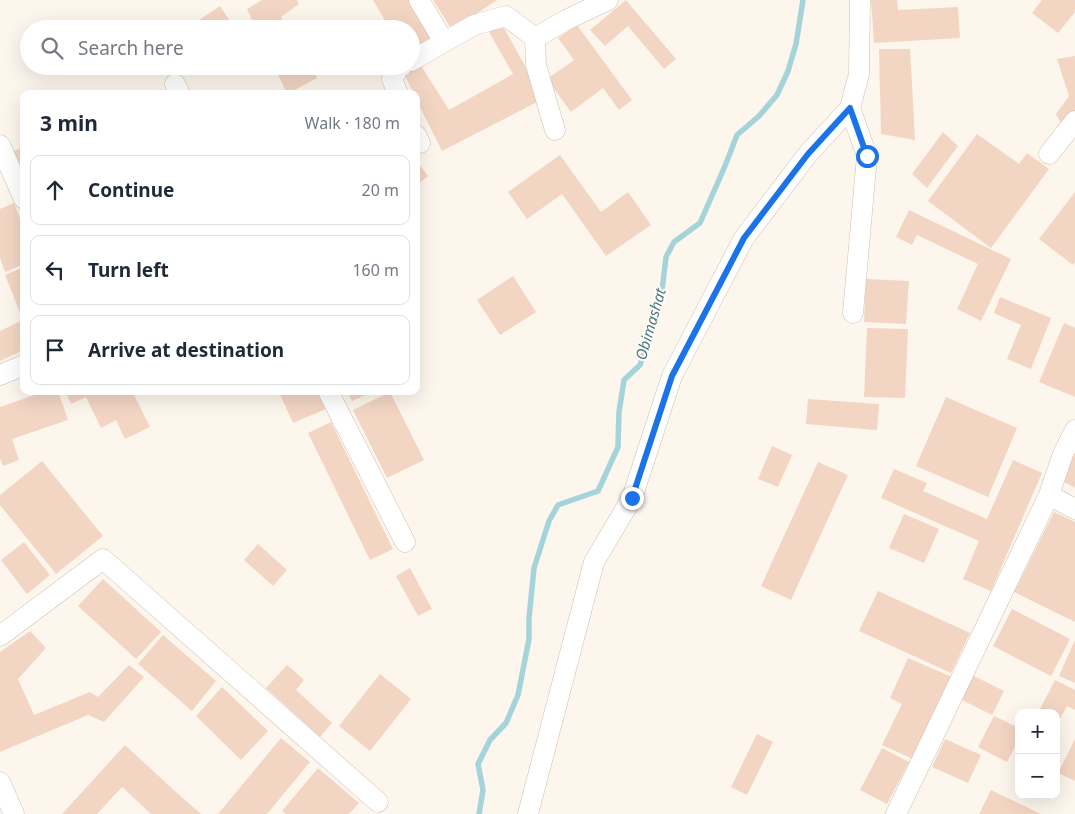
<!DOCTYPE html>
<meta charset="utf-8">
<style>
:root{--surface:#fff;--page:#f2f2f3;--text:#1f2937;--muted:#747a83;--line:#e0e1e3}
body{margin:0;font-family:"Noto Sans",sans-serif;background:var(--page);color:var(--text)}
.controls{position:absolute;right:15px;bottom:15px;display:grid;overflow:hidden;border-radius:10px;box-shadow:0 5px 20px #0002}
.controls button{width:45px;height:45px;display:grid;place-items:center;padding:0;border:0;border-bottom:1px solid var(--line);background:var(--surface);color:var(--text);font:25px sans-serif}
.stop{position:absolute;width:15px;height:15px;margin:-11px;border:4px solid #1a73e8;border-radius:50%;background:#fff}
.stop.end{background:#1a73e8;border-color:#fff;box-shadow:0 1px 5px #0008}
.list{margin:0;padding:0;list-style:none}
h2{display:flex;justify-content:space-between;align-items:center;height:65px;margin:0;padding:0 20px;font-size:21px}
h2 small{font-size:16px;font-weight:400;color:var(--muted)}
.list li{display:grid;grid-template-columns:32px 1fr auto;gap:15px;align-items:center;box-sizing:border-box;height:70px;margin:0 10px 10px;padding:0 10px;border:1px solid var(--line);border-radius:10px}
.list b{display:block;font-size:19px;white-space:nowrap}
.list em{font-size:16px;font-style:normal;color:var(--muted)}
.icon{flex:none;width:28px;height:28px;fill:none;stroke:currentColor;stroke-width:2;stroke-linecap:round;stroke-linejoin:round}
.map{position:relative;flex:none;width:1075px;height:814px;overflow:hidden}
.search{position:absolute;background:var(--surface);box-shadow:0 5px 20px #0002;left:20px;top:20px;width:400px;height:55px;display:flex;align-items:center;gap:12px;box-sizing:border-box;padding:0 18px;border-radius:28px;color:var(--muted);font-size:19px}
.panel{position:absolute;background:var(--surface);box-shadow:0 5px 20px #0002;left:20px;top:90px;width:400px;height:305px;border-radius:10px}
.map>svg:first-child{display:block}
</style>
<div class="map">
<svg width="1075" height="814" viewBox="0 0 1075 814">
<rect width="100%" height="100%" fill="#fdf6ec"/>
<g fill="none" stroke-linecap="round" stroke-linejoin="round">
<path stroke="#a5d3da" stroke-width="5.5" d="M 479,814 L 483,790 L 478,764 L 490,740 L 506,723 L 518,695 L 529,639 L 529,618 L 534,568 L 549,521 L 558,505 L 598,491 L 618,447 L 619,412 L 624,380 L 640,365 L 661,299 L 666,257 L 674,242 L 700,223 L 725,166 L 737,135 L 759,116 L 777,95 L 788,71 L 796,44 L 803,0"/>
</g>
<path fill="#f3d5c3" d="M 262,0 L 297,0 L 299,4 L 281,17 L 288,29 L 256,29 L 247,9 Z
M 373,0 L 414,0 L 437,37 L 411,51 L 411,29 L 390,29 Z
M 433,0 L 497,0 L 452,30 Z
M 626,0 L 676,59 L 664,69 L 628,26 L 605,46 L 590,30 Z
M 871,0 L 897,0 L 898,10 L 958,7 L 960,38 L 874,43 Z
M 1042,0 L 1075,0 L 1075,12 L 1058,33 L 1032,13 Z
M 220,6 L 235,29 L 186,29 Z
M 502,24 L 543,99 L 442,151 L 416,99 L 416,94 L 414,94 L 403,72 L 420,64 L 449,110 L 513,74 L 489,32 Z
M 577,25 L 632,100 L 619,110 L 603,88 L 571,112 L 547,79 L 574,60 L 558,38 Z
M 879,49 L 910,49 L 915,140 L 881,134 Z
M 1075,56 L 1075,110 L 1062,125 L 1056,114 L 1069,96 L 1057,59 Z
M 274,66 L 310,66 L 317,78 L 287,94 Z
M 368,66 L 384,66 L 372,73 Z
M 943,132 L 958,146 L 927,188 L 912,174 Z
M 977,134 L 1019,164 L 1027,153 L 1049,169 L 991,248 L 928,201 Z
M 24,147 L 24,177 L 14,151 Z
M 560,155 L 601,212 L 628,192 L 651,225 L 606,256 L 562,194 L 527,219 L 508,192 Z
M 416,160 L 428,176 L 416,186 Z
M 1075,192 L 1075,262 L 1073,265 L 1039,239 Z
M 14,203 L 24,229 L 24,264 L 5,272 L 0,258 L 0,209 Z
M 909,210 L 1011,259 L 981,321 L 957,309 L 978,264 L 917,235 L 912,245 L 896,237 Z
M 24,267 L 24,350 L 0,361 L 0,331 L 23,320 L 5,275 Z
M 513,276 L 536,312 L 500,335 L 477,300 Z
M 866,279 L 909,281 L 906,324 L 864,322 Z
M 1000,297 L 1051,318 L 1031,369 L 1007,359 L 1021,325 L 994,313 Z
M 1064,323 L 1075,328 L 1075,397 L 1039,382 Z
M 867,328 L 908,329 L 905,398 L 864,397 Z
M 46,391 L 58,391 L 68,420 L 12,439 L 19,460 L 3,466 L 0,458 L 0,407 Z
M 65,391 L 132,391 L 150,427 L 125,439 L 116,420 L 101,428 L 86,397 L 71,404 Z
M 286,391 L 318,391 L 326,409 L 293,423 L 280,394 Z
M 347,391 L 374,391 L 352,401 Z
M 390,392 L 424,460 L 387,478 L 353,410 Z
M 946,397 L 1017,428 L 988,497 L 916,466 Z
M 808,399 L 879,404 L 877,430 L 806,424 Z
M 331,422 L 393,549 L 370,560 L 308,433 Z
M 772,446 L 792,455 L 778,487 L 758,479 Z
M 1075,447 L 1075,488 L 1061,480 Z
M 1013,460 L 1042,473 L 991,591 L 963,579 L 979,541 L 881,498 L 894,469 L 927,483 L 923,491 L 987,519 Z
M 42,461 L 103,536 L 56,574 L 0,505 L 0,495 Z
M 818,462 L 848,475 L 791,600 L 761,586 Z
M 1054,512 L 1075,522 L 1075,622 L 1014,592 Z
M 904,514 L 939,529 L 924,563 L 889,548 Z
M 24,542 L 50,575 L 27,594 L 1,560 Z
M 258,544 L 287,570 L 273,586 L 244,560 Z
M 410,568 L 432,609 L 418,616 L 396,576 Z
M 103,579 L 161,632 L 136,659 L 78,606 Z
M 878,591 L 970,633 L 951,673 L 859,631 Z
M 1012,609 L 1070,639 L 1051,676 L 993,646 Z
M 30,631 L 46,648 L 18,679 L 34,715 L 90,692 L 98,697 L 129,665 L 144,677 L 104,722 L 88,715 L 0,752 L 0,652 Z
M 163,635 L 216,681 L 192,711 L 138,664 Z
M 1075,640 L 1075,683 L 1059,676 Z
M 908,658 L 952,677 L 913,759 L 882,745 L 902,704 L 890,698 Z
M 287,665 L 304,680 L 296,690 L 332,723 L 320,737 L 266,688 Z
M 380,674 L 411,699 L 370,751 L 339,726 Z
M 972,675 L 1004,691 L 992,715 L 960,699 Z
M 1055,680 L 1075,690 L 1075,710 L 1067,706 L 1056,727 L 1056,713 L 1038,713 Z
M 222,687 L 268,731 L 241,760 L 196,716 Z
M 994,716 L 1019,728 L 1019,739 L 1007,762 L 978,747 Z
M 757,734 L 773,742 L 747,795 L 731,787 Z
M 281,738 L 310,762 L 267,814 L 218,814 Z
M 945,739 L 981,755 L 968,783 L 932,767 Z
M 1075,739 L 1075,781 L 1058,773 Z
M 125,745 L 177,793 L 201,814 L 151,814 L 122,787 L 97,814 L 62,814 Z
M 882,748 L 909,762 L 887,804 L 860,790 Z
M 318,768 L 359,803 L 349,814 L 286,814 L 282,811 Z
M 991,790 L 1041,814 L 979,814 Z"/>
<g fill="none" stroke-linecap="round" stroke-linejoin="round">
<g stroke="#d1beb0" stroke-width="21">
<path id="minor" d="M 419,0 L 444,42
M 411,61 L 474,25 L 506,16 L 535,38
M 175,84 L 180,94
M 398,94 L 392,79 L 399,67 L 402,66
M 850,108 L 867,156 L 853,313
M 555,130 L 536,65 L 535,38 L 566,20 L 608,0
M 416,135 L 420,143
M 0,145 L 24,199
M 1049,154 L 1075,121
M 0,375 L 24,365
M 328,391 L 405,542
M 1049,495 L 1075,509
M 0,636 L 103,559 L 378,802
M 0,782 L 14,814
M 528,814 L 594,562 L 632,498 L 672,376 L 744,238 L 808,154 L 850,108 L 859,74 L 860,0
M 896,814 L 1049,495 L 1063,454 L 1075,430"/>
</g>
<use href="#minor" stroke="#fff" stroke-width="20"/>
</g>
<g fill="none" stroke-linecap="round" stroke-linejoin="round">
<path stroke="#1a73e8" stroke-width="6" d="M 632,498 L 672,376 L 744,238 L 808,154 L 850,108 L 867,156"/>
</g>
<g text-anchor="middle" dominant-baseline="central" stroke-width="4" stroke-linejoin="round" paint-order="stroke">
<g font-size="15" font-style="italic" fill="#437c86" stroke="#fffaf3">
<text transform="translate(650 324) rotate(-74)">Obimashat</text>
</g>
</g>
</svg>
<div class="controls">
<button>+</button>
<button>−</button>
</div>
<div class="stop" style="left:867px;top:156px"></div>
<div class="stop end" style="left:632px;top:498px"></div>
<div class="search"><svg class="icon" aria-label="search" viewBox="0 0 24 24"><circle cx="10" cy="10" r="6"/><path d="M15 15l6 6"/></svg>Search here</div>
<section class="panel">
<h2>3 min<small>Walk · 180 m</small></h2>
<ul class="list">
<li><svg class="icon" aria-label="ahead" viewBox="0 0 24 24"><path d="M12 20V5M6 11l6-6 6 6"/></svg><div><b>Continue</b></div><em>20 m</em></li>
<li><svg class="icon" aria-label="left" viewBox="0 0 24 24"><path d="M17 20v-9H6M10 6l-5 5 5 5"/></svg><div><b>Turn left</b></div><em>160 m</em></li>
<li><svg class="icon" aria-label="arrive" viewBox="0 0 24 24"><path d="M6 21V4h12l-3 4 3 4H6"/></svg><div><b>Arrive at destination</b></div></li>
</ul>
</section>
</div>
